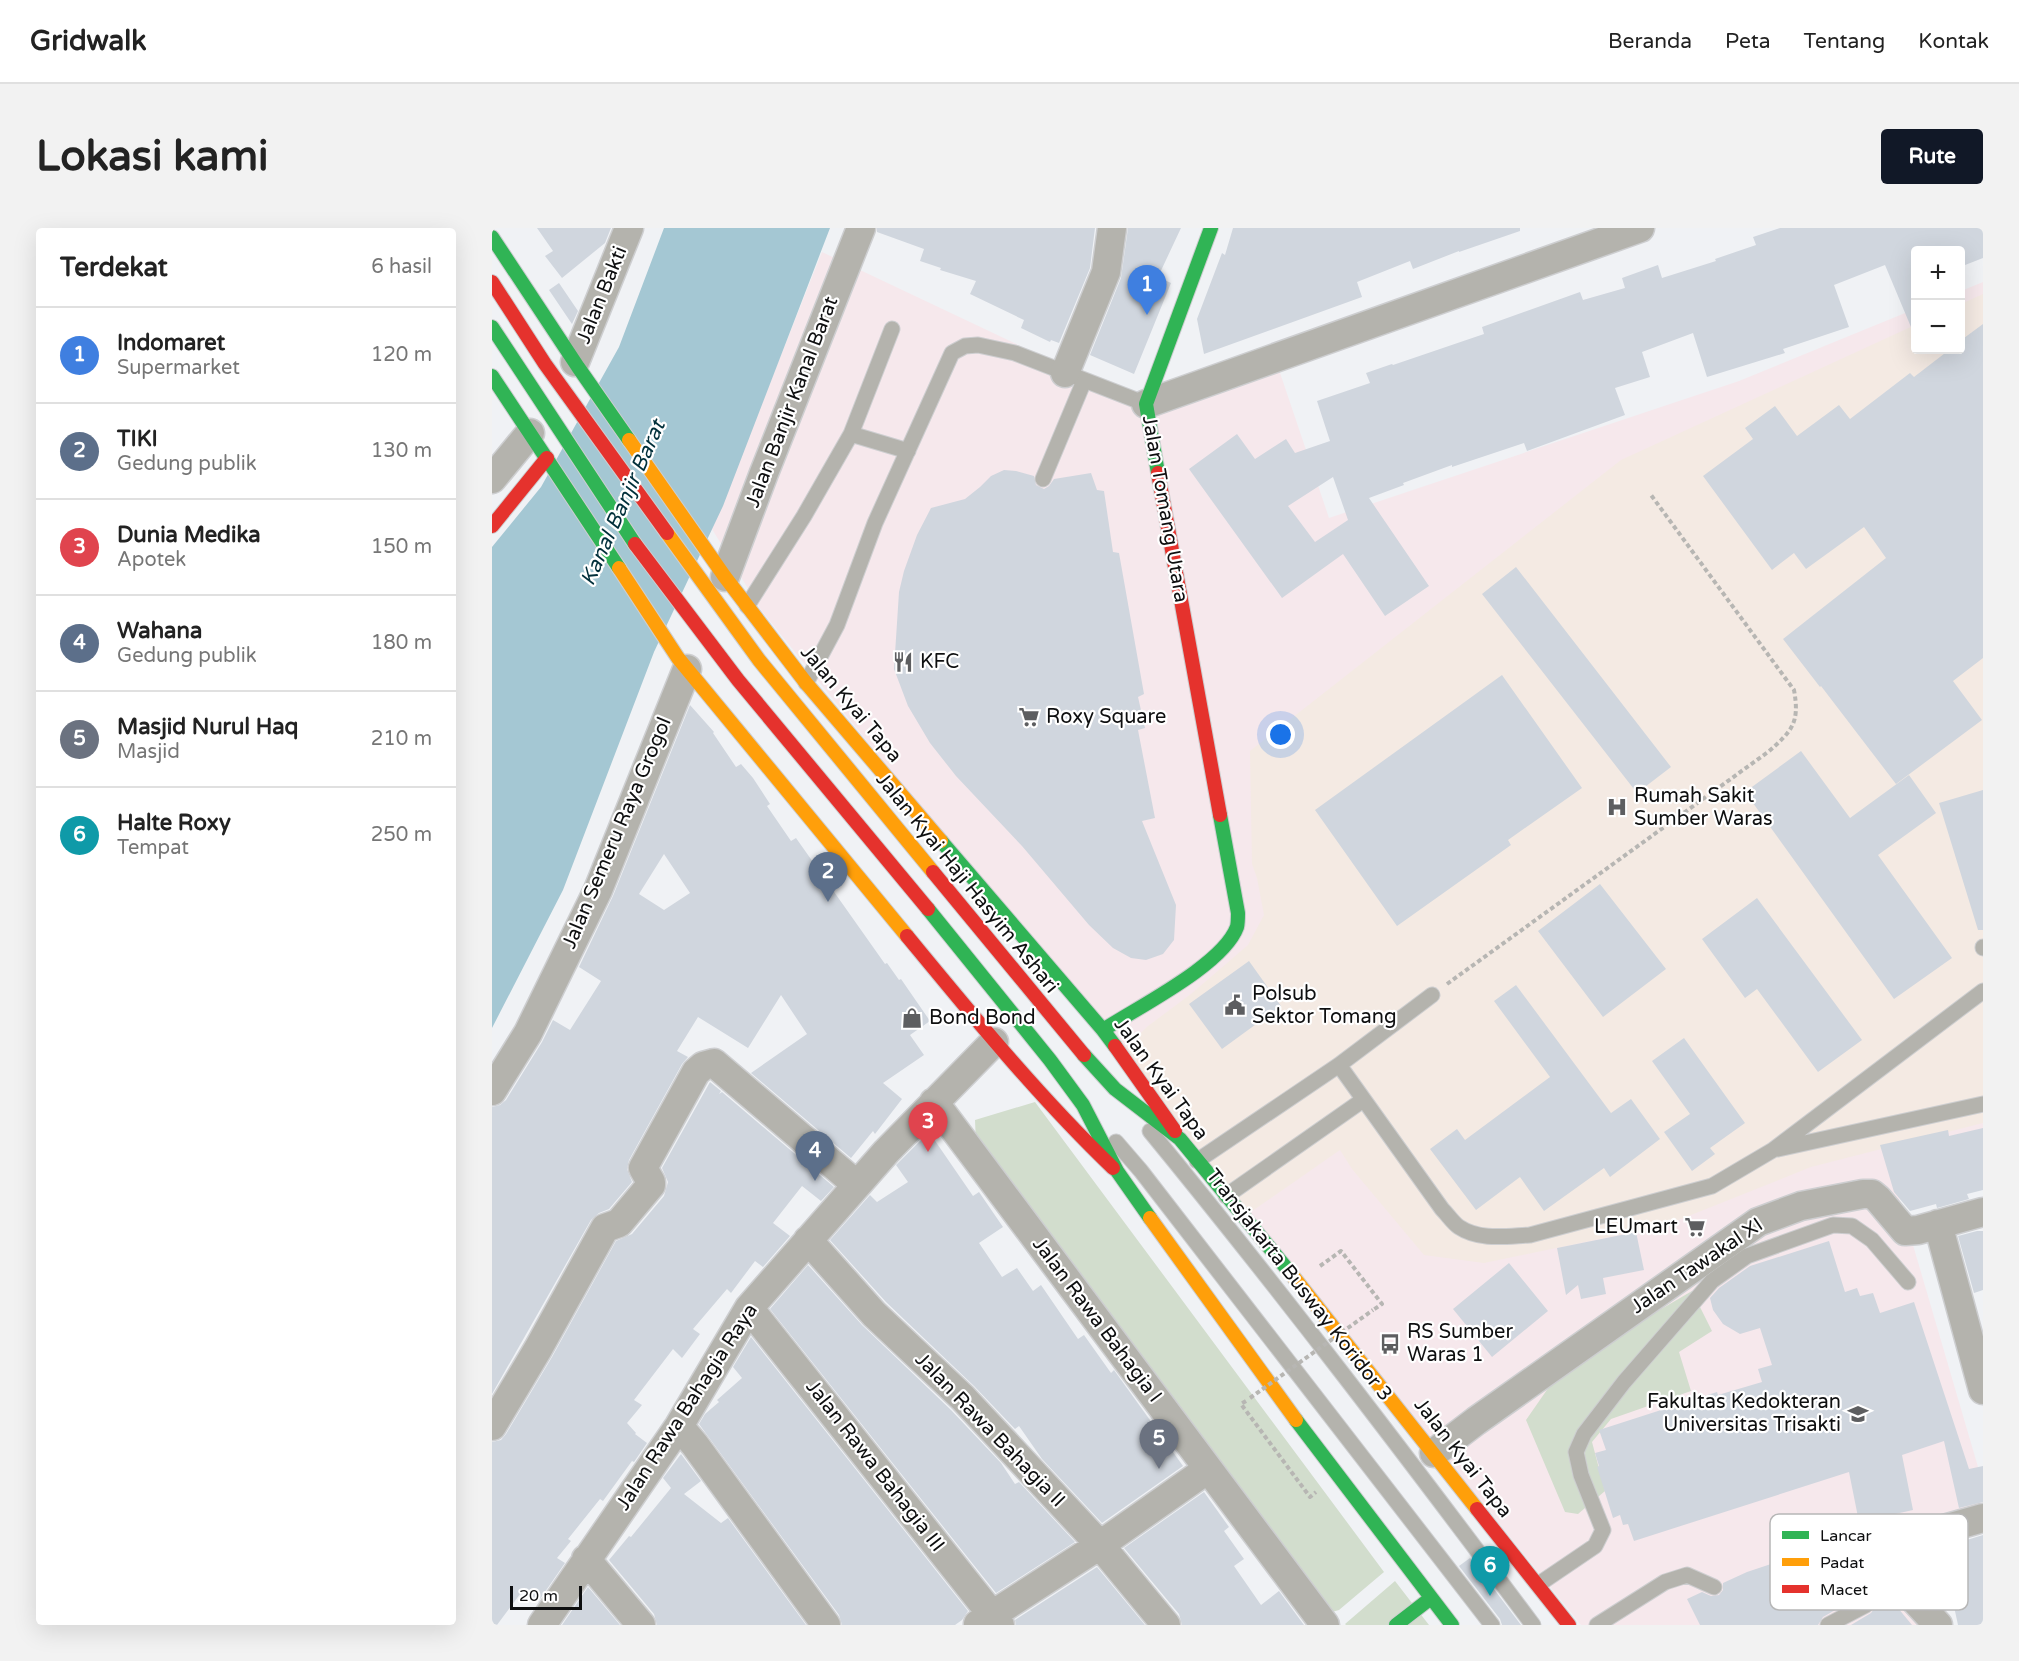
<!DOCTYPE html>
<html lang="id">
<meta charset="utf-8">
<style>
:root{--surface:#fff;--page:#f2f2f2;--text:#222;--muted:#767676;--line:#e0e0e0;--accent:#111827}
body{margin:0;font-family:"Varela Round",sans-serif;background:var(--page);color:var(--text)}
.controls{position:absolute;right:18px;top:18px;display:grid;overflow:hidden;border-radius:6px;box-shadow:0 6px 24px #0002}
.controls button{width:54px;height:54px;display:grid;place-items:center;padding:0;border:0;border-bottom:2px solid var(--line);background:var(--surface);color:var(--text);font:30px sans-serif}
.scale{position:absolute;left:18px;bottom:15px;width:72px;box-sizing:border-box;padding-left:6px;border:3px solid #0e0f10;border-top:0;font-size:16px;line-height:21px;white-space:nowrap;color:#0e0f10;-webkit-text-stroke:4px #fff;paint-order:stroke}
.you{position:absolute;left:789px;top:507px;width:21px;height:21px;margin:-15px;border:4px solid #fff;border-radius:50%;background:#1a73e8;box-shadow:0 0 0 9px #1a73e833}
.badge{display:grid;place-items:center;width:39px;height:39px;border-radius:50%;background:var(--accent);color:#fff;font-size:20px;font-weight:700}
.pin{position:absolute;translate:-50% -50px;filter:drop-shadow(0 2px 3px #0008)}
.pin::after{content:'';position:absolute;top:32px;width:21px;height:18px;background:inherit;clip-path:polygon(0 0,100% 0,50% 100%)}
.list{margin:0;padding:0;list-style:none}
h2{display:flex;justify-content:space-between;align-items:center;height:78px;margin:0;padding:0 24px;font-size:26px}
h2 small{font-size:20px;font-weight:400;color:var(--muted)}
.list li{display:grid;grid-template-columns:39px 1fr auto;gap:18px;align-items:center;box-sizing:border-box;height:96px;padding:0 24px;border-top:2px solid var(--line)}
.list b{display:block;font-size:22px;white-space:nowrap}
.list p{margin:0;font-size:20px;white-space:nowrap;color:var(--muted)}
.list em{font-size:20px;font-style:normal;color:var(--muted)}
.map{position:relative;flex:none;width:1491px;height:1397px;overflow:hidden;border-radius:6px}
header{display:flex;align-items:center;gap:36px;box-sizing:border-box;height:84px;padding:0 30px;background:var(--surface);border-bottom:2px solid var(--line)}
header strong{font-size:28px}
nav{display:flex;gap:33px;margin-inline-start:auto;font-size:21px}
.intro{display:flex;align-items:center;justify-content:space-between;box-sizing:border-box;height:144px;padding:0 36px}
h1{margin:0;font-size:42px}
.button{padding:15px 27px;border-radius:6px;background:var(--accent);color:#fff;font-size:21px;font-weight:700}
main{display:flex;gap:36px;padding:0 36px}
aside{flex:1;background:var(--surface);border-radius:6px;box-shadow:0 6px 24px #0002}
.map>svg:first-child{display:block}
</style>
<header>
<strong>Gridwalk</strong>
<nav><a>Beranda</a><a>Peta</a><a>Tentang</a><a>Kontak</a></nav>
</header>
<div class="intro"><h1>Lokasi kami</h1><a class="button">Rute</a></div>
<main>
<aside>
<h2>Terdekat<small>6 hasil</small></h2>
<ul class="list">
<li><span class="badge" style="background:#3f7fe0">1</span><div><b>Indomaret</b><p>Supermarket</p></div><em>120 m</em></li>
<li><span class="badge" style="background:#5c6f8a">2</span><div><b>TIKI</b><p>Gedung publik</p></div><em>130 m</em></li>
<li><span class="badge" style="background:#e0444e">3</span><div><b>Dunia Medika</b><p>Apotek</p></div><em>150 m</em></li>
<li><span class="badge" style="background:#5c6f8a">4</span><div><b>Wahana</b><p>Gedung publik</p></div><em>180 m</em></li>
<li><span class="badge" style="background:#6b7280">5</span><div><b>Masjid Nurul Haq</b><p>Masjid</p></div><em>210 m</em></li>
<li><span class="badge" style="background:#0f9aa8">6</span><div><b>Halte Roxy</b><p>Tempat</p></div><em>250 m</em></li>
</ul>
</aside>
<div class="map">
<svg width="1491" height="1397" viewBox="0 0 1491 1397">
<rect width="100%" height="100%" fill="#f0f2f5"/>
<path fill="#f6e8ec" d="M 330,24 L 653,177 L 783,130 L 837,290 L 1247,153 L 1423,81 L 1424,122 L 1468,122 L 1469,63 L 1491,54 L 1491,907 L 1397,935 L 1491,1256 L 1491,1273 L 1382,1339 L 1431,1397 L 1089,1397 L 269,382 L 220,301 Z"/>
<path fill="#f4eae3" d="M 1491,66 L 1491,895 L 1319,939 L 1174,997 L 992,1035 L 932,1027 L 860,941 L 848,922 L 753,988 L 629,824 L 656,798 L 699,766 L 756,717 L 772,687 L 765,650 L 760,636 L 758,523 L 1129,232 L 1423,97 L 1424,122 L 1468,122 L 1469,76 Z"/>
<path fill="#d2ddcd" d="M 543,874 L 892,1344 L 847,1382 L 826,1388 L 484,915 L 483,892 Z
M 1200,1063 L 1220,1103 L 1187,1124 L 1199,1163 L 1119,1191 L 1100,1214 L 1113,1263 L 1086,1286 L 1073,1284 L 1034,1192 L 1059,1156 L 1159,1087 Z
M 903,1353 L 937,1397 L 854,1397 L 853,1396 Z"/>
<path fill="#a4c7d3" d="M 172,0 L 338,0 L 231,278 L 162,424 L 71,662 L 0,800 L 0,319 L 49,259 L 127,119 Z"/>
<path fill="#d0d6de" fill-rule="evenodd" d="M 45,0 L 119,0 L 113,15 L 70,50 L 53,28 L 61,23 Z
M 385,0 L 603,0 L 598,40 L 567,115 L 559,112 L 558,114 L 529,100 L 532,92 L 478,66 L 484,53 L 448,42 L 449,40 L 428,33 L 432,21 L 385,4 Z
M 636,0 L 689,0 L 666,49 L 679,55 L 642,146 L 598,127 L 629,50 Z
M 741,0 L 1028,0 L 1028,3 L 967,24 L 967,23 L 921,41 L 918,33 L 865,54 L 870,69 L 712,126 L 705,91 L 730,25 L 733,27 Z
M 1288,0 L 1491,0 L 1491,30 L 1468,39 L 1468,22 L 1424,22 L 1424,111 L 1393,37 L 1342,57 L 1357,99 L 1291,121 L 1293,125 L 1215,149 L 1201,105 L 1150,124 L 1158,149 L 1123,160 L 1133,187 L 1035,223 L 1032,215 L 960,239 L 960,237 L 911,255 L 912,257 L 877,270 L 937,358 L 893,388 L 851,326 L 790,370 L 697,241 L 745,206 L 763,231 L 794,211 L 803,225 L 838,213 L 825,173 L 878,155 L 874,145 L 900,136 L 901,137 L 992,106 L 990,99 L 1088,64 L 1091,72 L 1133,60 L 1130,50 L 1166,37 L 1170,50 L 1224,33 L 1223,31 L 1264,17 L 1261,9 ZM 841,249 L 856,292 L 823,314 L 796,278 Z
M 67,55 L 86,83 L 80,96 L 57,62 Z
M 1491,96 L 1491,430 L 1461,453 L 1490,492 L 1404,556 L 1329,458 L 1328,459 L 1291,411 L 1394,330 L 1372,299 L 1314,341 L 1302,325 L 1280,342 L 1211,248 L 1261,211 L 1253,200 L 1283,178 L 1305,208 L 1347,177 L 1358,191 L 1418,145 L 1422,149 L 1457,122 L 1468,122 L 1468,113 Z
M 512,242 L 524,243 L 542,248 L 544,257 L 552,261 L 557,258 L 562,251 L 599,245 L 605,262 L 612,263 L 621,324 L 627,325 L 652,466 L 646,469 L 653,500 L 646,502 L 663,590 L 650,593 L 684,677 L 682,712 L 671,726 L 654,732 L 639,730 L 621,720 L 597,697 L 530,618 L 464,548 L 438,515 L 416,478 L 402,441 L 407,364 L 412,343 L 425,307 L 439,280 L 473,271 L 488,259 L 499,248 Z
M 1024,339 L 1179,539 L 1145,565 L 990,366 Z
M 1010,447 L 1090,560 L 1016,612 L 1019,617 L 905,698 L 823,582 Z
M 198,477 L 222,504 L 221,505 L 244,539 L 249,536 L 261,550 L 278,576 L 275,578 L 299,613 L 304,610 L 393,736 L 395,735 L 407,752 L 409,751 L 438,793 L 418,807 L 432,827 L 391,855 L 410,871 L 383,906 L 381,903 L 359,930 L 259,845 L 315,806 L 289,767 L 256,820 L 206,789 L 185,823 L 196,829 L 190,836 L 137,932 L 135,941 L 140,954 L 117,981 L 107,985 L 99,992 L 0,1166 L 0,879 L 8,877 L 14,872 L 50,814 L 61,792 L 78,802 L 109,753 L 87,739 L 121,668 ZM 172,626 L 198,665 L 172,682 L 147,666 Z
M 1309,523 L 1358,590 L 1417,547 L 1444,585 L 1386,627 L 1460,730 L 1402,771 L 1253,564 Z
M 1491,562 L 1491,702 L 1486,702 L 1447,575 Z
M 1108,656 L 1174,741 L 1111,789 L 1046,703 Z
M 1265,670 L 1370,812 L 1326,844 L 1265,761 L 1253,770 L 1210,711 Z
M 757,733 L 789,778 L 730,821 L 697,776 Z
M 1024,757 L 1119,885 L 1139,871 L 1168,911 L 1118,949 L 1112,940 L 1052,983 L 1028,949 L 984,982 L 938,921 L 965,901 L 973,912 L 1058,849 L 1002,773 Z
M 1192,810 L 1253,895 L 1218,920 L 1223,926 L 1200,943 L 1172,904 L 1198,886 L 1160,833 Z
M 218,854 L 229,863 L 227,866 L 230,864 L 342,959 L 329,973 L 310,958 L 281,995 L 298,1008 L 271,1039 L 263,1033 L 239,1065 L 235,1061 L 201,1101 L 208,1106 L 190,1130 L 181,1121 L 142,1172 L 150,1177 L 135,1195 L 144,1205 L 143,1206 L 155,1215 L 142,1234 L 140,1233 L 111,1273 L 108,1271 L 76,1311 L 79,1313 L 65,1330 L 73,1335 L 46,1374 L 31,1362 L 5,1397 L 0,1397 L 0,1214 L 9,1212 L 14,1206 L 60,1129 L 124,1013 L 140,1006 L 172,968 L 176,954 L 170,940 Z
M 1491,900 L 1491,962 L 1475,966 L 1477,971 L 1445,980 L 1444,976 L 1418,983 L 1402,964 L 1388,917 L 1456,902 L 1457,908 Z
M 437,904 L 481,968 L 487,964 L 511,999 L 487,1015 L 510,1049 L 525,1040 L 541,1063 L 549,1057 L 586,1111 L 592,1107 L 619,1145 L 622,1142 L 691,1238 L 610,1295 L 550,1231 L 527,1198 L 523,1201 L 482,1158 L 394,1074 L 338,1012 L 378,967 L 385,974 L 416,954 L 404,937 Z
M 1485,1003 L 1491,1003 L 1491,1062 L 1482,1065 L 1466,1008 Z
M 1144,1004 L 1152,1042 L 1111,1050 L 1114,1066 L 1089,1071 L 1086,1057 L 1074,1067 L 1065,1020 Z
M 1337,1013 L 1353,1064 L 1365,1060 L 1368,1068 L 1381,1065 L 1388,1085 L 1422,1074 L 1477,1241 L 1491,1238 L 1491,1274 L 1467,1280 L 1452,1213 L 1410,1227 L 1421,1282 L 1367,1294 L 1357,1244 L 1142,1313 L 1136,1296 L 1131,1297 L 1128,1287 L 1121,1290 L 1105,1239 L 1107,1238 L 1103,1225 L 1114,1222 L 1107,1202 L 1225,1164 L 1226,1167 L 1270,1154 L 1266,1141 L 1280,1137 L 1268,1100 L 1248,1106 L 1231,1096 L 1221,1082 L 1218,1070 L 1227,1060 L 1258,1038 Z
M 1017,1035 L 1056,1083 L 1000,1129 L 961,1081 Z
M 316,1037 L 370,1097 L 459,1182 L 509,1235 L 523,1256 L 527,1254 L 583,1314 L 504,1365 L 278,1081 Z
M 259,1109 L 476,1383 L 470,1392 L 463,1397 L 350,1397 L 347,1387 L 207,1196 L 213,1186 L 227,1174 L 225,1172 L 250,1150 L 241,1139 Z
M 189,1226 L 209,1253 L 192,1266 L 229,1295 L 236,1290 L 314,1397 L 165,1397 L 162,1386 L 117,1332 L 137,1308 L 139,1309 L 179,1260 L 171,1250 Z
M 712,1264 L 737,1299 L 732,1303 L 752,1331 L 742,1338 L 769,1377 L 787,1363 L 812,1397 L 690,1397 L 687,1386 L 632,1320 Z
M 1358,1303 L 1378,1329 L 1378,1333 L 1333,1354 L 1345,1381 L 1331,1389 L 1326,1397 L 1208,1397 L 1195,1371 L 1210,1364 L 1219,1368 L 1227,1367 L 1231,1362 L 1231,1355 L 1255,1344 L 1318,1323 Z
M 1491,1307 L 1491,1397 L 1466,1397 L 1458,1360 L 1438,1365 L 1434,1359 L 1430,1342 L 1465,1315 Z
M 978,1330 L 986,1340 L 1029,1397 L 1010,1397 L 1008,1391 L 967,1338 Z
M 605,1339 L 653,1397 L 524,1397 L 523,1392 Z
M 96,1359 L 128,1397 L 70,1397 Z
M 1396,1368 L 1420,1397 L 1359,1397 L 1379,1385 L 1384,1378 Z"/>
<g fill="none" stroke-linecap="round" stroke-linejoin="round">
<g stroke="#cdced0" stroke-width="17">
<path id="lane" d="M 359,206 L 416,223
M 551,251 L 592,153
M 255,378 L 312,288 L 359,206 L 400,101
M 314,455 L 345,397 L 383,295 L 460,125 L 473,118 L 486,117 L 523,125 L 654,176
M 1491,719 L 1491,720
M 847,837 L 950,981 C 956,987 961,995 967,999 C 988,1013 1015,1008 1038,1007 L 1220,958 L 1281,922 L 1491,763
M 658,903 C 790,1064 916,1230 1041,1397
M 624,914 L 649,943 L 1000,1397
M 1286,921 L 1491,876
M 705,933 L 847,837 L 940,767
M 734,968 L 871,872
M 1047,1356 L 1103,1318 L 1111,1302 L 1089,1247 L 1084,1224 L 1092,1206 L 1132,1154 L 1220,1053 L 1255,1028 L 1341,997 L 1360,998 L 1380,1012 L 1416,1054
M 1105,1397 L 1173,1354 L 1195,1347 L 1222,1359
M 1336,1397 L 1374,1377"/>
</g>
<g stroke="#cdced0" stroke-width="31">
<path id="street" d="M 83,134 L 137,0
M 573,145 L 614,44 L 620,0
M 654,176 L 1148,0
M 0,251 L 38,205
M 233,349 L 272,245 L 369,0
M 0,863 L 36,805 L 106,662 L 195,441
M 442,874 L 833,1397
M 1446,996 L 1491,1162
M 316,1012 L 382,1086 L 471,1170 L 608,1317 L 674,1397
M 257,1080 L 508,1397
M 0,1198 L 46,1121 L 113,1000 L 127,995 L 159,957 L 159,954 L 151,940 L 204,844 L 211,838 L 222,835 L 365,957
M 187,1198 L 203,1217 L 334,1397
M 942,1225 L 984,1193 L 1266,994 L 1309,978 L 1371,966 L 1380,966 L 1386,971 L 1413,1003 L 1426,1002 L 1491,984
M 94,1331 L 149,1397
M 486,1396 L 608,1317 L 716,1241
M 50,1397 L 187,1198 L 257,1080 L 394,924 L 502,814
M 1446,1397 L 1395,1342 L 1394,1325 L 1406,1314 L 1491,1290"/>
</g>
<g stroke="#cdced0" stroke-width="16">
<path id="fast" d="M 0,9 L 86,139 L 137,212
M 0,99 L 143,316
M 0,148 L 127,340
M 666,245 L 654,176 L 719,0
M 449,613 L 611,802 L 623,818
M 436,681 L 558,832 L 591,877 L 625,943 L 658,990
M 611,802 C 646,779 731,737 745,699 C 746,695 746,689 746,685 L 728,587
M 592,827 L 623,861 L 688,911 L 800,1047
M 804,1192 L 960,1397
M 904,1397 L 939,1370"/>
</g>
<g stroke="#cdced0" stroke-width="16">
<path id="slow" d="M 137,212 L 233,349 L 314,455 L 449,613
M 175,305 L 267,432 L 441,644
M 127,340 L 186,430 L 415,708
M 658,990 L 804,1192
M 800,1047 L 985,1281"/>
</g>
<g stroke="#cdced0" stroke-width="16">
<path id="jam" d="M 0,54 L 53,136 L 175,305
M 666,245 L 728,587
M 0,298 L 55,230
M 143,316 L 246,452 L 436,681
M 441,644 L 592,827
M 415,708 C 481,788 546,868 621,940
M 623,818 L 683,903
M 985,1281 L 1077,1397"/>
</g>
<path stroke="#b7b6b3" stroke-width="4" stroke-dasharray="4.5 3" stroke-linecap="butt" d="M 955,756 L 1276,524 C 1300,503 1308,495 1302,462 L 1159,267
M 828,1038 L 849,1023 L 890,1076 L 881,1082
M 754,1173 L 749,1176 L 818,1269 L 824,1264"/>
<use href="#lane" stroke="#b4b3ad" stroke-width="15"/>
<use href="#street" stroke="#b4b3ad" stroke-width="28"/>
<use href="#fast" stroke="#30b455" stroke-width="14"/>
<use href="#slow" stroke="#ff9f0a" stroke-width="14"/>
<use href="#jam" stroke="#e5322d" stroke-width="14"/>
<path stroke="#b7b6b3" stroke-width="4" stroke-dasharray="4.5 3" stroke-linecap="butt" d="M 758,1170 L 881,1082"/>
</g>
<defs>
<g id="restaurant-bare" transform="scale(1.62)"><path d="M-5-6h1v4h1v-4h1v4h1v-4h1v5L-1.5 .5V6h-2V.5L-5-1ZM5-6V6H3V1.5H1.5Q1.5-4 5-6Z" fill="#5d5e60" stroke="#fff" stroke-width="2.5" paint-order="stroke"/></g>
<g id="supermarket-bare" transform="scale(1.62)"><path d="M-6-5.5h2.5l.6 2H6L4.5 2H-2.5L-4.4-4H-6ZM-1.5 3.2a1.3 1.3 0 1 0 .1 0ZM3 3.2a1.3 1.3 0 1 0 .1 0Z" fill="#5d5e60" stroke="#fff" stroke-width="2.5" paint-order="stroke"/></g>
<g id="hospital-bare" transform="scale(1.62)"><path d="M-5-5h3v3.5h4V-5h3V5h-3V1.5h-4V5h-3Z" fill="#5d5e60" stroke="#fff" stroke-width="2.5" paint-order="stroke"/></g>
<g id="civic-bare" transform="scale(1.62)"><path d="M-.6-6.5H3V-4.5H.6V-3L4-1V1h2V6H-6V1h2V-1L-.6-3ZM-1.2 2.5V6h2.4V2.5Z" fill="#5d5e60" stroke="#fff" stroke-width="2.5" paint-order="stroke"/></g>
<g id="shop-bare" transform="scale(1.62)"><path d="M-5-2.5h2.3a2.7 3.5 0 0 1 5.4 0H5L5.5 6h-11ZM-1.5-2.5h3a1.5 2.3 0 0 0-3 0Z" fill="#5d5e60" stroke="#fff" stroke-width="2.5" paint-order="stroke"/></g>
<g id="bus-bare" transform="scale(1.62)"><path d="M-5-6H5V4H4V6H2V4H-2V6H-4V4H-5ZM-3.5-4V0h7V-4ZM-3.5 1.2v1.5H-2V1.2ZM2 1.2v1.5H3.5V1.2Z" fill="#5d5e60" stroke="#fff" stroke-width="2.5" paint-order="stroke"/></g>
<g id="university-bare" transform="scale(1.62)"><path d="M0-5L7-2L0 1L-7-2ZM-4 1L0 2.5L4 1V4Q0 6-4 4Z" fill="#5d5e60" stroke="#fff" stroke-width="2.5" paint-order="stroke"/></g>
</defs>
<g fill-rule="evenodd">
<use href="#restaurant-bare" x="411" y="434"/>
<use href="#supermarket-bare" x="537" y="489"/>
<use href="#hospital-bare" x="1125" y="579"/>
<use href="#civic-bare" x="743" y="777"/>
<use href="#shop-bare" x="420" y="790"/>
<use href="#supermarket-bare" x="1203" y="999"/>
<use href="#bus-bare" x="898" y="1116"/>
<use href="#university-bare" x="1366" y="1186"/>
</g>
<g text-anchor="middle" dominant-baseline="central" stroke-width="4.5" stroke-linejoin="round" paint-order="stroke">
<g font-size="20" fill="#0e0f10" stroke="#fff">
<text transform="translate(110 67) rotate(-68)">Jalan Bakti</text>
<text transform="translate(300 174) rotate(-69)">Jalan Banjir Kanal Barat</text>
<text transform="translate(673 281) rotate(80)">Jalan Tomang Utara</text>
<text transform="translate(359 476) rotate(50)">Jalan Kyai Tapa</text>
<text transform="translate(125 605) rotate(-67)">Jalan Semeru Raya Grogol</text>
<text transform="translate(475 655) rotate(51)">Jalan Kyai Haji Hasyim Ashari</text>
<text transform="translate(669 851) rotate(54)">Jalan Kyai Tapa</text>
<text transform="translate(1205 1038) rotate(-34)">Jalan Tawakal XI</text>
<text transform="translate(807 1057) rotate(52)">Transjakarta Busway Koridor 3</text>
<text transform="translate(605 1092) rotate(53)">Jalan Rawa Bahagia I</text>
<text transform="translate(195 1179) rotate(-57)">Jalan Rawa Bahagia Raya</text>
<text transform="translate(498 1202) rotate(46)">Jalan Rawa Bahagia II</text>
<text transform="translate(971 1230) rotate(52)">Jalan Kyai Tapa</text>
<text transform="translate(383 1238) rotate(52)">Jalan Rawa Bahagia III</text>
</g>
<g font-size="20" fill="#0e0f10" stroke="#fff" text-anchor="start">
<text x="428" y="434">KFC</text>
<text x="554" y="489">Roxy Square</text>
<text x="1142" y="568">Rumah Sakit<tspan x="1142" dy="23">Sumber Waras</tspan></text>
<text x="760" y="766">Polsub<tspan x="760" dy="23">Sektor Tomang</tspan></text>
<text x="437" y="790">Bond Bond</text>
<text x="1186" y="999" text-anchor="end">LEUmart</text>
<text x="915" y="1104">RS Sumber<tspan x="915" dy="23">Waras 1</tspan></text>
<text x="1349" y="1174" text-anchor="end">Fakultas Kedokteran<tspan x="1349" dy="23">Universitas Trisakti</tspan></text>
</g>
<g font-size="21" font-style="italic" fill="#002f3a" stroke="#fff">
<text transform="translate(131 275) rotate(-66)">Kanal Banjir Barat</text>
</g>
</g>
<rect x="1278" y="1286" width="198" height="96" rx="9" fill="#fff" stroke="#b7b7b7" stroke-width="1.5"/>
<rect x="1290" y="1303" width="27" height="8" fill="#30b455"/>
<rect x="1290" y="1330" width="27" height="8" fill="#ff9f0a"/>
<rect x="1290" y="1357" width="27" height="8" fill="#e5322d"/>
<g font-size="16" fill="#0e0f10">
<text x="1328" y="1313">Lancar</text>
<text x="1328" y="1340">Padat</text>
<text x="1328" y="1367">Macet</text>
</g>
</svg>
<div class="controls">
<button>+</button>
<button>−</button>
</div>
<div class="scale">20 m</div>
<div class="you"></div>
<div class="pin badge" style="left:655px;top:87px;background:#3f7fe0">1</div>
<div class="pin badge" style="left:336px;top:674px;background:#5c6f8a">2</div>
<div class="pin badge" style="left:436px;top:924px;background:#e0444e">3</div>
<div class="pin badge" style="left:323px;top:953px;background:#5c6f8a">4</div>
<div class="pin badge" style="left:667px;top:1241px;background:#6b7280">5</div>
<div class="pin badge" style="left:998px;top:1368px;background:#0f9aa8">6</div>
</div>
</main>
